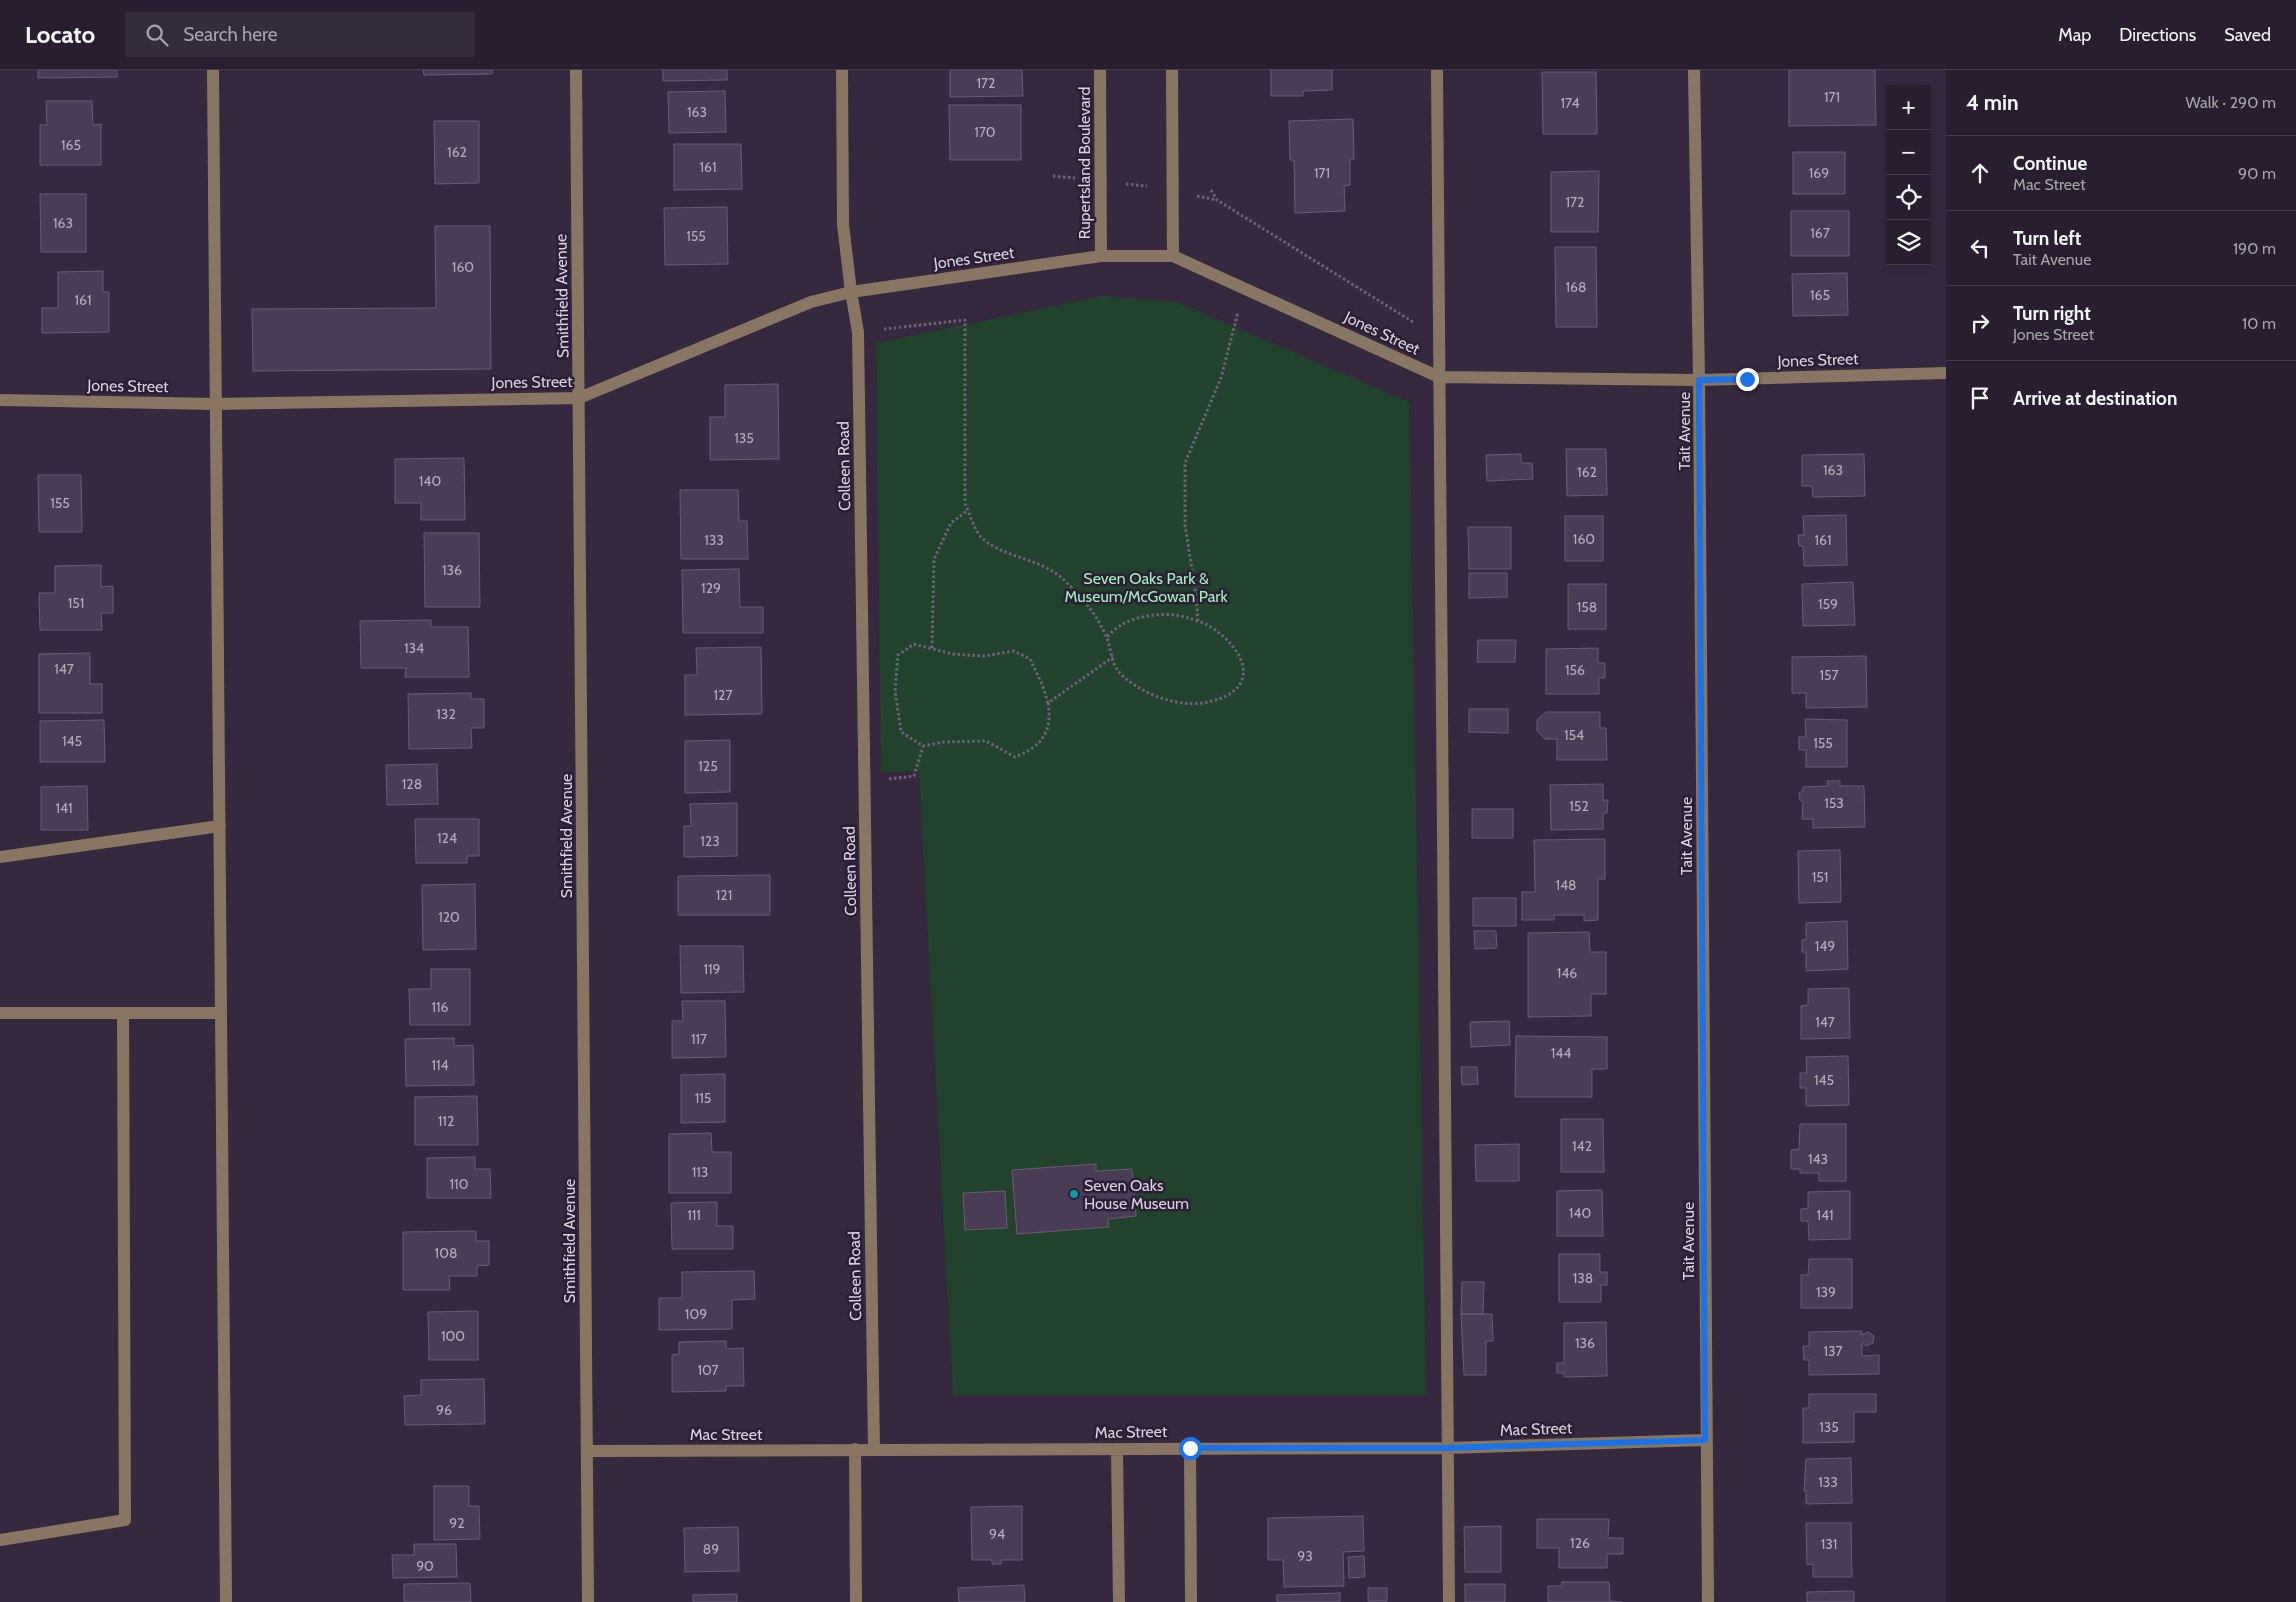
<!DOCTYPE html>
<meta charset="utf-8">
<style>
:root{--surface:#281e2f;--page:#342b3b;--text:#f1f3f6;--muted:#a5a2aa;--line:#443c4b}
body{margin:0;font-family:Cabin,sans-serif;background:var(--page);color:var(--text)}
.controls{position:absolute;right:15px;top:15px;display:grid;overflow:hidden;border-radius:0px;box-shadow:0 2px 8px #0003}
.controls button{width:45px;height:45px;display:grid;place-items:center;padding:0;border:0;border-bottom:1px solid var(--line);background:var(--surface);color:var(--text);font:25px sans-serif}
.stop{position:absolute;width:15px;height:15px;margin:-11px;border:4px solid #1a73e8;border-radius:50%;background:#fff}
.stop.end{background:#1a73e8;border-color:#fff;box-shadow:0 1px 5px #0008}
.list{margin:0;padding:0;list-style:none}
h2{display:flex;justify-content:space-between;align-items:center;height:65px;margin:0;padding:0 20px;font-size:21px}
h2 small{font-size:16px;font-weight:400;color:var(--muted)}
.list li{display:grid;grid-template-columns:32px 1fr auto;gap:15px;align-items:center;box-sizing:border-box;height:75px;padding:0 20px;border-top:1px solid var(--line)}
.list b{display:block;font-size:19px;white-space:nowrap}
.list p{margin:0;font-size:16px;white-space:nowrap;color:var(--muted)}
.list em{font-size:16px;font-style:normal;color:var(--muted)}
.icon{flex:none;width:28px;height:28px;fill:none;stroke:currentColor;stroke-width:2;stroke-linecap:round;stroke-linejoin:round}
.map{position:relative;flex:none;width:1946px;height:1532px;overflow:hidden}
header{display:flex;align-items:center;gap:30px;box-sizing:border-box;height:70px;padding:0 25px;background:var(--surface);border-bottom:1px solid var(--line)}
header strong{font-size:24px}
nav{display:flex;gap:28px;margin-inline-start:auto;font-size:18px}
.search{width:350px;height:45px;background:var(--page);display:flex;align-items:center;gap:12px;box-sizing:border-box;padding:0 18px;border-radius:0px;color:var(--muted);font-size:19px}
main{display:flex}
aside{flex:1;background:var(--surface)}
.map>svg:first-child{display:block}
</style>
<header>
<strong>Locato</strong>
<div class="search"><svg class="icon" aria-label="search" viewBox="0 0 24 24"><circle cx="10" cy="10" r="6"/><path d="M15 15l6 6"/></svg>Search here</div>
<nav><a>Map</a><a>Directions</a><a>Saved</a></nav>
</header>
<main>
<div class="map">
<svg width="1946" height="1532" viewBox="0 0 1946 1532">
<rect width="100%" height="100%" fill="#36283f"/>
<path fill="#21432d" d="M 1103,226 L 1177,232 L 1409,332 L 1426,1325 L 953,1325 L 919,701 L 881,702 L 876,273 Z"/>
<path fill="#4a3c54" stroke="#695b74" d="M 38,0 L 117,0 L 117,7 L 38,8 Z
M 423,0 L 492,0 L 492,4 L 424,5 Z
M 663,0 L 727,0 L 727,10 L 663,11 Z
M 950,0 L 1022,0 L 1023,26 L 950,27 Z
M 1271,0 L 1332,0 L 1332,20 L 1303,21 L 1303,26 L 1271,26 Z
M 1789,0 L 1875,0 L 1876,55 L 1789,56 Z
M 1542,2 L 1596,2 L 1597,64 L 1543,64 Z
M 725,21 L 726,62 L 669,63 L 668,22 Z
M 46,31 L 92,31 L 93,55 L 101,54 L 101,95 L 40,95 L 40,55 L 47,55 Z
M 949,35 L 1021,35 L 1021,90 L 950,90 Z
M 1353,49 L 1354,89 L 1350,90 L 1350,115 L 1344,116 L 1345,141 L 1295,143 L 1294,90 L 1290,90 L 1289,51 Z
M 434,51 L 479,51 L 479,113 L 435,114 Z
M 674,74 L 741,74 L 742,119 L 674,120 Z
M 1793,82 L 1845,82 L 1845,124 L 1793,124 Z
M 1599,101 L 1598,162 L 1551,162 L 1551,102 Z
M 40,124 L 86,124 L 86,182 L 41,182 Z
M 727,137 L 728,194 L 665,195 L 664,138 Z
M 1791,141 L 1849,141 L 1849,186 L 1791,186 Z
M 435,156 L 490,156 L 491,299 L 253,301 L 252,239 L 436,238 Z
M 1555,177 L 1596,177 L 1597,257 L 1556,257 Z
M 103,201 L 103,222 L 109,222 L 109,262 L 42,263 L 42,238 L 58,238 L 58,202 Z
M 1847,203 L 1848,245 L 1793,246 L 1792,204 Z
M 778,314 L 779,389 L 710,390 L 710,347 L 725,347 L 725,315 Z
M 1566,379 L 1606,379 L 1607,425 L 1567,426 Z
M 1521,384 L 1521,393 L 1532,393 L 1533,409 L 1487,411 L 1486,385 Z
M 1864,384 L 1865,426 L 1813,427 L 1812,416 L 1802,416 L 1802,385 Z
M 464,388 L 465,450 L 421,450 L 421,433 L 395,433 L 395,389 Z
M 38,405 L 81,405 L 82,462 L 39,462 Z
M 680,420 L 738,420 L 739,451 L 747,451 L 748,489 L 681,489 Z
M 1846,445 L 1847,495 L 1804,496 L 1803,476 L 1799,476 L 1798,465 L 1804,465 L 1803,446 Z
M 1565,446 L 1603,446 L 1603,491 L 1565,491 Z
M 1468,457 L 1511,457 L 1511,499 L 1469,499 Z
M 424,463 L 479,463 L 480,537 L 425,537 Z
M 101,495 L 101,517 L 113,516 L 113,543 L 101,543 L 102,560 L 40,560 L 39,523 L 55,523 L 55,496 Z
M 739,499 L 740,537 L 763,537 L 763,563 L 683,563 L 682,500 Z
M 1469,503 L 1507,503 L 1507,527 L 1469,528 Z
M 1853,512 L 1855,555 L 1803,556 L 1802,514 Z
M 1568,514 L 1606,514 L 1606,559 L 1568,559 Z
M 431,550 L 431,557 L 468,557 L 469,607 L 405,607 L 406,598 L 361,598 L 360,551 Z
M 1478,570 L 1516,570 L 1515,592 L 1477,592 Z
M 761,577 L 762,644 L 685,645 L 685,605 L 697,605 L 696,578 Z
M 1598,578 L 1598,593 L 1605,593 L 1605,608 L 1599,608 L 1599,624 L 1546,624 L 1546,579 Z
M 90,583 L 90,614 L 102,614 L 102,643 L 39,643 L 39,584 Z
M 1866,586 L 1867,637 L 1806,638 L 1806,623 L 1792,623 L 1792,587 Z
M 471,623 L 471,629 L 484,629 L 484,658 L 471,658 L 472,678 L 409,679 L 408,624 Z
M 1469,639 L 1508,639 L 1508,663 L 1469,662 Z
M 1546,642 L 1600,642 L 1600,658 L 1606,658 L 1607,690 L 1557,690 L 1557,669 L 1545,669 L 1537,661 L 1537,650 Z
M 1805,649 L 1847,650 L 1847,697 L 1806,697 L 1806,680 L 1799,680 L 1799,667 L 1806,667 Z
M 104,650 L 105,692 L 40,692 L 40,651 Z
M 730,670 L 730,722 L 685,723 L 685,671 Z
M 437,694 L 438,734 L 387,735 L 386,695 Z
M 1827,711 L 1840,711 L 1840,716 L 1864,716 L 1865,757 L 1813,758 L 1813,749 L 1802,749 L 1803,732 L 1800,730 L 1799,723 L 1803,721 L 1803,717 L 1828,716 Z
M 1603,714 L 1603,730 L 1608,730 L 1607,743 L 1603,743 L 1603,759 L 1551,760 L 1550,715 Z
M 87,716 L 88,760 L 41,760 L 41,717 Z
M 737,733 L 737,786 L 684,787 L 684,756 L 691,756 L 690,734 Z
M 1472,739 L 1513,739 L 1513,768 L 1472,768 Z
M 415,749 L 479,749 L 479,786 L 467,786 L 467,793 L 416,793 Z
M 1605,769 L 1605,809 L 1598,809 L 1598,850 L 1584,851 L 1584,845 L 1554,845 L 1554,850 L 1522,850 L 1522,822 L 1535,822 L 1534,770 Z
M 1840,780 L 1841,832 L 1799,833 L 1798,781 Z
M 770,805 L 770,845 L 678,845 L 678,806 Z
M 475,814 L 476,879 L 423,880 L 422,815 Z
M 1473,828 L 1516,828 L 1516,856 L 1473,856 Z
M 1847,851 L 1848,899 L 1806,901 L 1806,882 L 1802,882 L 1802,870 L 1806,869 L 1806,853 Z
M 1474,861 L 1496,861 L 1497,878 L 1475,879 Z
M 1589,862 L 1590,882 L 1606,882 L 1606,924 L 1591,924 L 1591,946 L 1528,947 L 1528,863 Z
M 680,876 L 743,876 L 744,922 L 681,923 Z
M 431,899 L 470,899 L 470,955 L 410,955 L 409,919 L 431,919 Z
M 1849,918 L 1850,968 L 1801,969 L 1801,936 L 1808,935 L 1808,919 Z
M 682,931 L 725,931 L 726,987 L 672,988 L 672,951 L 683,951 Z
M 1509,951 L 1510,975 L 1471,977 L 1470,952 Z
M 1516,966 L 1607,967 L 1607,999 L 1592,999 L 1592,1027 L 1515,1027 Z
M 454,968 L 454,976 L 473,975 L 474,1015 L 406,1016 L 405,969 Z
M 1848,986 L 1849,1035 L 1806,1036 L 1806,1018 L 1800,1018 L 1800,1003 L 1807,1003 L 1806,987 Z
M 1461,997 L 1477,997 L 1478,1014 L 1462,1015 Z
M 725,1004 L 725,1052 L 681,1053 L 681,1005 Z
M 477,1026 L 478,1075 L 415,1075 L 415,1027 Z
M 1561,1049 L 1603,1049 L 1604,1102 L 1561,1102 Z
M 1800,1054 L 1846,1054 L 1846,1111 L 1819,1111 L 1819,1103 L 1800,1103 L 1800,1099 L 1791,1099 L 1791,1080 L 1799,1079 Z
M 711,1063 L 712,1082 L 731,1082 L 731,1123 L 669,1123 L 669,1064 Z
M 1519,1074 L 1519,1111 L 1476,1111 L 1475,1075 Z
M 475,1087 L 475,1099 L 490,1099 L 491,1128 L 427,1128 L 427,1088 Z
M 1096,1094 L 1096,1101 L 1132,1099 L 1136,1146 L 1108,1149 L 1109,1157 L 1017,1164 L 1012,1100 Z
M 1602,1120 L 1603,1166 L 1557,1166 L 1557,1121 Z
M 1005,1121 L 1007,1158 L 965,1160 L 963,1123 Z
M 1850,1121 L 1850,1169 L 1809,1170 L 1808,1151 L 1801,1151 L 1801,1139 L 1808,1138 L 1808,1122 Z
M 717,1132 L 717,1156 L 733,1156 L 733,1179 L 672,1179 L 671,1133 Z
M 476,1161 L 476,1171 L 489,1171 L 489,1195 L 477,1196 L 477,1206 L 449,1206 L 450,1220 L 403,1220 L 403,1162 Z
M 1559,1184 L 1600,1184 L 1600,1202 L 1607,1202 L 1607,1215 L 1601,1215 L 1601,1232 L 1559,1232 Z
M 1809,1189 L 1852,1189 L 1852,1238 L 1801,1238 L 1801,1205 L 1808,1205 Z
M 754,1201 L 755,1229 L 732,1230 L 732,1259 L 659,1260 L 659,1228 L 682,1228 L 682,1202 Z
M 1462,1212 L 1484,1212 L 1483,1244 L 1461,1244 Z
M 478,1241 L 478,1290 L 429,1290 L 428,1242 Z
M 1461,1244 L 1492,1244 L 1493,1271 L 1486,1271 L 1486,1305 L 1464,1305 Z
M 1606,1252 L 1607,1306 L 1564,1307 L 1564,1303 L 1557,1303 L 1557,1293 L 1564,1293 L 1564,1253 Z
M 1862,1261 L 1861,1265 L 1868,1262 L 1874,1266 L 1873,1273 L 1866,1276 L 1862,1273 L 1862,1286 L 1879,1285 L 1879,1304 L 1809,1305 L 1809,1290 L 1804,1290 L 1803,1276 L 1809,1276 L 1809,1262 Z
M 726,1271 L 726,1279 L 743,1278 L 744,1316 L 726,1316 L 726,1321 L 672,1322 L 672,1285 L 679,1284 L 679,1272 Z
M 484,1309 L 485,1354 L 405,1355 L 404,1326 L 421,1325 L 421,1310 Z
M 1809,1324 L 1876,1324 L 1876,1342 L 1854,1342 L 1854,1372 L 1803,1373 L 1803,1338 L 1809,1338 Z
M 1851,1388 L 1852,1433 L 1806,1434 L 1806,1421 L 1804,1421 L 1806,1389 Z
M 434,1416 L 469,1416 L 469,1436 L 479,1436 L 480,1469 L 434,1470 Z
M 1022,1436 L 1022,1490 L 1001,1490 L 1001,1494 L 992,1494 L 992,1490 L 972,1490 L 971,1437 Z
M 1363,1446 L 1364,1481 L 1343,1482 L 1344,1516 L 1284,1517 L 1283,1490 L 1268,1490 L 1268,1448 Z
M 1537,1449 L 1609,1449 L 1608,1468 L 1623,1468 L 1623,1484 L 1607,1484 L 1607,1498 L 1559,1498 L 1559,1478 L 1537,1478 Z
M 1806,1453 L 1851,1453 L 1852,1507 L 1813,1507 L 1813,1494 L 1807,1495 Z
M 1501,1456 L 1501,1502 L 1465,1502 L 1464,1457 Z
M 738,1457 L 739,1501 L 685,1502 L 684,1458 Z
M 414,1474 L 456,1474 L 457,1507 L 393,1508 L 392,1485 L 414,1485 Z
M 1364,1486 L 1365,1507 L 1349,1508 L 1348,1487 Z
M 1562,1512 L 1609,1512 L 1610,1531 L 1622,1532 L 1548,1532 L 1548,1516 L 1562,1516 Z
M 470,1513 L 471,1532 L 404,1532 L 404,1514 Z
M 1465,1514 L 1505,1514 L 1505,1532 L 1465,1532 Z
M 1024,1515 L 1025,1532 L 959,1532 L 958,1518 Z
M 1368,1518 L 1387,1518 L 1387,1531 L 1368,1531 Z
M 1854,1521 L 1854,1532 L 1807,1532 L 1807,1522 Z
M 1340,1523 L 1340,1532 L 1277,1532 L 1277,1525 Z
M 737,1524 L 737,1532 L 693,1532 L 693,1525 Z"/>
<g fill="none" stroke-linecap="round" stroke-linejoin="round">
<path stroke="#6e6276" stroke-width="3" stroke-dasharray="2.5 2.5" stroke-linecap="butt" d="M 1053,106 L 1075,108
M 1126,114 L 1147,116
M 1211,120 L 1217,130 L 1413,252
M 1197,126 L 1217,130
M 884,259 L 965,250 L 965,434 C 970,444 974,460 982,468 C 1004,488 1040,488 1063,509 C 1081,526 1096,543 1106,566 C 1111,576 1111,594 1119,602 C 1137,622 1174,637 1202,633 C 1261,624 1251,582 1209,556 C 1203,552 1194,550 1188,548 C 1169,541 1138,545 1121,555 C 1116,558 1111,563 1107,567
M 1198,551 L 1196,525 L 1185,455 L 1185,393 L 1221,308 L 1238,242
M 932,578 L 934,489 L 951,453 L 968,440
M 1048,633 L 1042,614 L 1030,589 L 1014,581 L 984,586 L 952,584 L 914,574 L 898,585 L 895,621 L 901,662 L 923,676 L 944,672 L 986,671 L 1015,687 C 1041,677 1053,662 1048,633 L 1113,587
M 889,709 L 914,706 L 923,676"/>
<path stroke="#887662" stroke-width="12" d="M 213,0 L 226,1532
M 576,0 L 588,1532
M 842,0 L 843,154 L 851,222 L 858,262 L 874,1380
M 1100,0 L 1101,186
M 1172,0 L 1173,186
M 1437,0 L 1449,1532
M 1694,0 L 1699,310 L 1708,1532
M 0,330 L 216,334 L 579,328 L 811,232 L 851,222 L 1101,186 L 1173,186 L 1439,307 L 1699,310 L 1946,303
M 0,787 L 220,756
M 0,943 L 221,943
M 1190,1377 L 1191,1532
M 855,1379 L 856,1532
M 1117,1379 L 1119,1532
M 587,1381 L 1447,1378 L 1705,1370
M 0,1470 L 125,1450 L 123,943"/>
</g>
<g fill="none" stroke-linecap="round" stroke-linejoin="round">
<path stroke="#1a73e8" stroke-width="6" d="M 1190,1378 L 1447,1378 L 1705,1370 L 1699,310 L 1747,309"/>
</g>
<circle fill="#0f9aa8" stroke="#2b1e35" stroke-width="2" cx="1074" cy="1124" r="5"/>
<g text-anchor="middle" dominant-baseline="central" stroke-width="5" stroke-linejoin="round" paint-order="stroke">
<g font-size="14" fill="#b5acbc">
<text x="986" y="13">172</text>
<text x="1832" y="27">171</text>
<text x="1570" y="33">174</text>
<text x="697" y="42">163</text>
<text x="985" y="62">170</text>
<text x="71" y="75">165</text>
<text x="457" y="82">162</text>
<text x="708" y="97">161</text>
<text x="1322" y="103">171</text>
<text x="1819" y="103">169</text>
<text x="1575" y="132">172</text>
<text x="63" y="153">163</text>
<text x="1820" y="163">167</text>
<text x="696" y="166">155</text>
<text x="463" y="197">160</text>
<text x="1576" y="217">168</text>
<text x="1820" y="225">165</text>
<text x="83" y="230">161</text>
<text x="744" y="368">135</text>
<text x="1833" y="400">163</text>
<text x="1587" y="402">162</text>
<text x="430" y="411">140</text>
<text x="60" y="433">155</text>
<text x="1584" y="469">160</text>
<text x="714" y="470">133</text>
<text x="1823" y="470">161</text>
<text x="452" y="500">136</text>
<text x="711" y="518">129</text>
<text x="76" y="533">151</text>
<text x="1828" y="534">159</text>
<text x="1587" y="537">158</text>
<text x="414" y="578">134</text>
<text x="64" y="599">147</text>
<text x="1575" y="600">156</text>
<text x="1829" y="605">157</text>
<text x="723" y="625">127</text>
<text x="446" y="644">132</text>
<text x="1574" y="665">154</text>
<text x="72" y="671">145</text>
<text x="1823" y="673">155</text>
<text x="708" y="696">125</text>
<text x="412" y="714">128</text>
<text x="1834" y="733">153</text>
<text x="1579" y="736">152</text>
<text x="64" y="738">141</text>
<text x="447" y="768">124</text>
<text x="710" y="771">123</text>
<text x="1820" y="807">151</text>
<text x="1566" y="815">148</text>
<text x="724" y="825">121</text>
<text x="449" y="847">120</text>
<text x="1825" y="876">149</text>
<text x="712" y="899">119</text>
<text x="1567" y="903">146</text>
<text x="440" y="937">116</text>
<text x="1825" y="952">147</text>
<text x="699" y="969">117</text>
<text x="1561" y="983">144</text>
<text x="440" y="995">114</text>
<text x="1824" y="1010">145</text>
<text x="703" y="1028">115</text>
<text x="446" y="1051">112</text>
<text x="1582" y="1076">142</text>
<text x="1818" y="1089">143</text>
<text x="700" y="1102">113</text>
<text x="459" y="1114">110</text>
<text x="1580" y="1143">140</text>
<text x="694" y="1145">111</text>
<text x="1825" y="1145">141</text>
<text x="446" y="1183">108</text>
<text x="1583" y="1208">138</text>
<text x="1826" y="1222">139</text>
<text x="696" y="1244">109</text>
<text x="453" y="1266">100</text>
<text x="1585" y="1273">136</text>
<text x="1833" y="1281">137</text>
<text x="708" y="1300">107</text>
<text x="444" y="1340">96</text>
<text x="1829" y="1357">135</text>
<text x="1828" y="1412">133</text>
<text x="457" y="1453">92</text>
<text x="997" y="1464">94</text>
<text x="1580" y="1473">126</text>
<text x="1829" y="1474">131</text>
<text x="711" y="1479">89</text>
<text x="1305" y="1486">93</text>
<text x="425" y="1496">90</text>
</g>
<g font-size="16" fill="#d9d1df" stroke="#2b1e35">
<text transform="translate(1084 93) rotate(-90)">Rupertsland Boulevard</text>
<text transform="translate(974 188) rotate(-8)">Jones Street</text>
<text transform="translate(562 226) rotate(-91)">Smithfield Avenue</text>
<text transform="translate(1382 263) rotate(25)">Jones Street</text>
<text transform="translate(1818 290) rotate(-2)">Jones Street</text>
<text transform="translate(532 312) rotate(-1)">Jones Street</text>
<text transform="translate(128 316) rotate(1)">Jones Street</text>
<text transform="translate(1684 361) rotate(-90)">Tait Avenue</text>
<text transform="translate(844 396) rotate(-91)">Colleen Road</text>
<text transform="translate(566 766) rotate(-90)">Smithfield Avenue</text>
<text transform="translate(1686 766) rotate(-90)">Tait Avenue</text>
<text transform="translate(850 801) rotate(-91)">Colleen Road</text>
<text transform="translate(569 1171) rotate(-90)">Smithfield Avenue</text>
<text transform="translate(1688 1171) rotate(-90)">Tait Avenue</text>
<text transform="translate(855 1206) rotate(-91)">Colleen Road</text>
<text transform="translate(1536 1359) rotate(-2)">Mac Street</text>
<text transform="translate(1131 1362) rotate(-1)">Mac Street</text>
<text x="726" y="1364">Mac Street</text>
</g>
<g font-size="16" fill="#9ef0b9" stroke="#2b1e35">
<text x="1146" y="508">Seven Oaks Park &amp;<tspan x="1146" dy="18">Museum/McGowan Park</tspan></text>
</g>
<g font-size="16" fill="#d9d1df" stroke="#2b1e35" text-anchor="start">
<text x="1084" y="1115">Seven Oaks<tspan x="1084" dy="18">House Museum</tspan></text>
</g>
</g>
</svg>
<div class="controls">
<button>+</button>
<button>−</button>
<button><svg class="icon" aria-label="locate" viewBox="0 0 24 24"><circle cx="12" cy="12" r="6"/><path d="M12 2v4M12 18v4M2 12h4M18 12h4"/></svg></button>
<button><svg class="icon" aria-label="layers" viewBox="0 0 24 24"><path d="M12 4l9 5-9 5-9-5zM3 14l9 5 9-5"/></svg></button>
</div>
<div class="stop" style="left:1190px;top:1378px"></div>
<div class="stop end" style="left:1747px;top:309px"></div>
</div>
<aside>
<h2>4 min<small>Walk · 290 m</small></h2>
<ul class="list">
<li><svg class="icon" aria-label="ahead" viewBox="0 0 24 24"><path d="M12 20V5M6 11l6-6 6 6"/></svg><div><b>Continue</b><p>Mac Street</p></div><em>90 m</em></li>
<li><svg class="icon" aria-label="left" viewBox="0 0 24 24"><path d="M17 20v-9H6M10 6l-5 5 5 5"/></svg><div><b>Turn left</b><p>Tait Avenue</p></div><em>190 m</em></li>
<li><svg class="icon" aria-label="right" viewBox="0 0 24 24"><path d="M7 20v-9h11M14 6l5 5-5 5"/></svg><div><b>Turn right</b><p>Jones Street</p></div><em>10 m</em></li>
<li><svg class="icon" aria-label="arrive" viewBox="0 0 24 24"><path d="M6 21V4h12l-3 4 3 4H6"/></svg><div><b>Arrive at destination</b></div></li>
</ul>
</aside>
</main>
